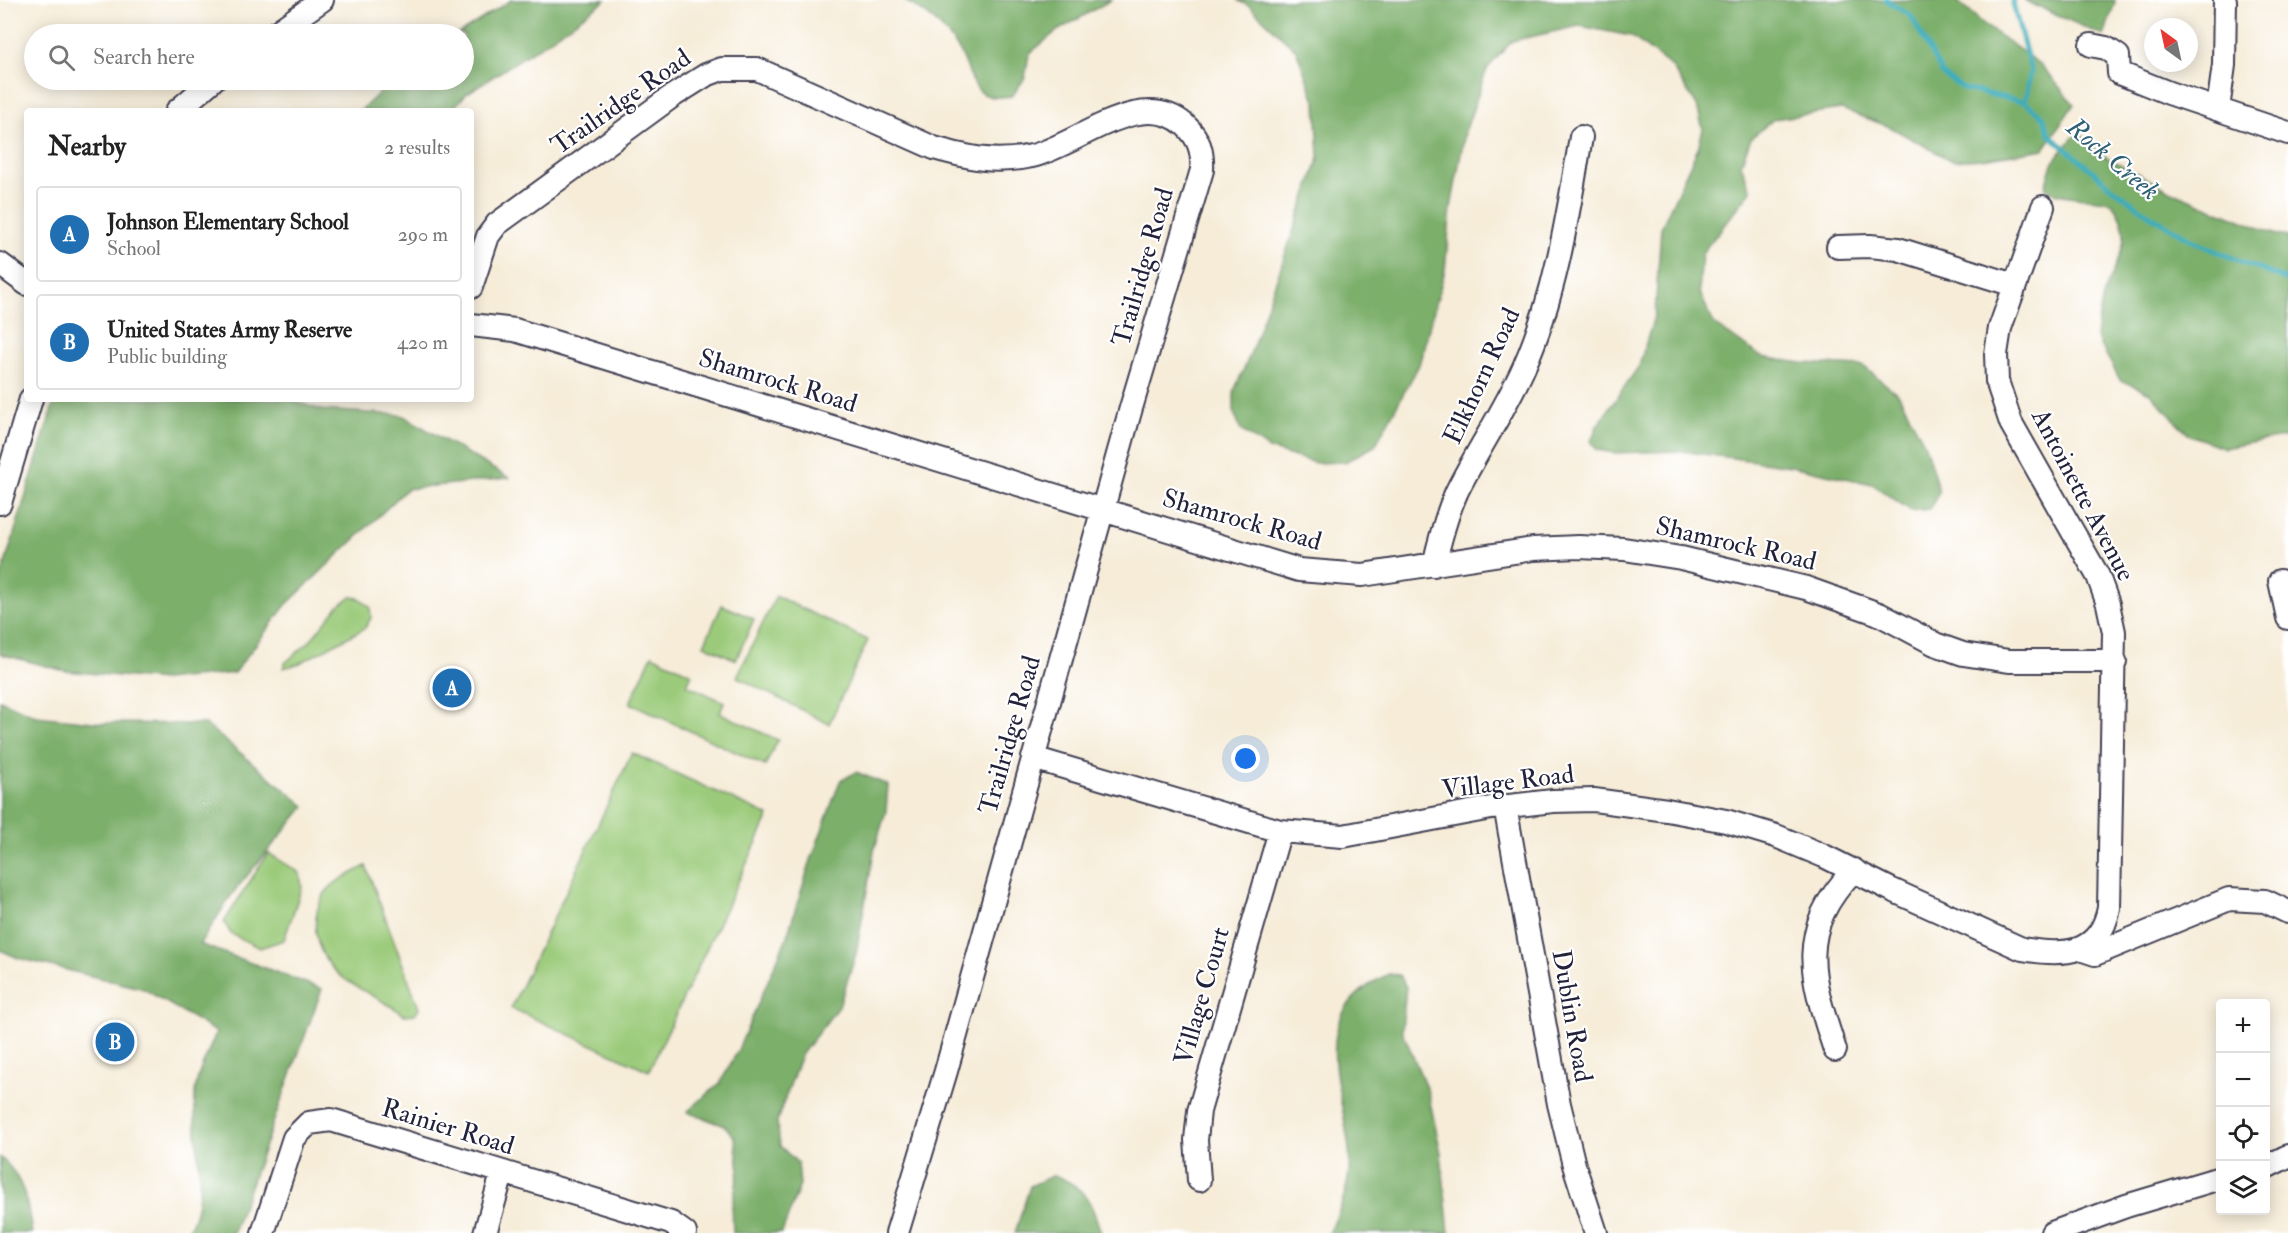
<!DOCTYPE html>
<meta charset="utf-8">
<style>
:root{--surface:#fff;--page:#f2f2f2;--text:#222;--muted:#767676;--line:#e0e0e0;--accent:#1f6fb2}
body{margin:0;font-family:"IM FELL Double Pica",serif;background:var(--page);color:var(--text)}
.controls{position:absolute;right:18px;bottom:18px;display:grid;overflow:hidden;border-radius:6px;box-shadow:0 3px 15px #0003}
.controls button{width:54px;height:54px;display:grid;place-items:center;padding:0;border:0;border-bottom:2px solid var(--line);background:var(--surface);color:var(--text);font:30px sans-serif}
.compass{position:absolute;left:2144px;top:18px;width:54px;height:54px;border-radius:50%;background:var(--surface);box-shadow:0 3px 15px #0003;rotate:327deg}
.you{position:absolute;left:1246px;top:759px;width:21px;height:21px;margin:-15px;border:4px solid #fff;border-radius:50%;background:#1a73e8;box-shadow:0 0 0 9px #1a73e833}
.badge{display:grid;place-items:center;width:39px;height:39px;border-radius:50%;background:var(--accent);color:#fff;font-size:20px;font-weight:700}
.pin{position:absolute;translate:-50% -50%;border:3px solid #fff;box-shadow:0 2px 6px #0006}
.list{margin:0;padding:0;list-style:none}
h2{display:flex;justify-content:space-between;align-items:center;height:78px;margin:0;padding:0 24px;font-size:26px}
h2 small{font-size:20px;font-weight:400;color:var(--muted)}
.list li{display:grid;grid-template-columns:39px 1fr auto;gap:18px;align-items:center;box-sizing:border-box;height:96px;margin:0 12px 12px;padding:0 12px;border:2px solid var(--line);border-radius:6px}
.list b{display:block;font-size:22px;white-space:nowrap}
.list p{margin:0;font-size:20px;white-space:nowrap;color:var(--muted)}
.list em{font-size:20px;font-style:normal;color:var(--muted)}
.icon{flex:none;width:33px;height:33px;fill:none;stroke:currentColor;stroke-width:2;stroke-linecap:round;stroke-linejoin:round}
.map{position:relative;flex:none;width:2288px;height:1233px;overflow:hidden}
.search{position:absolute;background:var(--surface);box-shadow:0 3px 15px #0003;left:24px;top:24px;width:450px;height:66px;display:flex;align-items:center;gap:15px;box-sizing:border-box;padding:0 21px;border-radius:33px;color:var(--muted);font-size:22px}
.panel{position:absolute;background:var(--surface);box-shadow:0 3px 15px #0003;left:24px;top:108px;width:450px;height:294px;border-radius:6px}
.map>svg:first-child{display:block}
</style>
<div class="map">
<svg width="2288" height="1233" viewBox="0 0 2288 1233">
<rect width="100%" height="100%" fill="#fff"/>
<filter id="ink" filterUnits="userSpaceOnUse"><feTurbulence type="fractalNoise" baseFrequency=".0167" numOctaves="2"/><feDisplacementMap in="SourceGraphic" scale="12" xChannelSelector="R" yChannelSelector="G"/><feConvolveMatrix kernelMatrix="1 2 1 2 8 2 1 2 1" color-interpolation-filters="sRGB"/></filter>
<filter id="wash" filterUnits="userSpaceOnUse"><feTurbulence type="fractalNoise" baseFrequency=".008" numOctaves="4" result="noise"/><feDisplacementMap in="SourceGraphic" scale="24" xChannelSelector="R" yChannelSelector="G"/><feGaussianBlur stdDeviation="1.35" result="paint"/><feColorMatrix in="noise" values="0 0 0 0 0 0 0 0 0 0 0 0 0 0 0 0 0 1.4 0 .05"/><feComposite in="paint" operator="in"/></filter>
<g filter="url(#wash)">
<rect width="100%" height="100%" fill="#f6ecd8"/>
<path fill="#9bcb7a" stroke="#5e765a" stroke-width="1.5" d="M 776,596 L 868,640 L 829,724 L 737,677 Z
M 351,597 L 359,598 L 370,607 L 371,618 L 365,628 L 298,664 L 283,668 L 285,663 L 309,642 L 338,606 Z
M 722,605 L 754,619 L 736,660 L 704,645 Z
M 652,655 L 692,674 L 687,685 L 724,702 L 720,713 L 778,740 L 765,766 L 630,703 Z
M 632,753 L 769,816 L 649,1071 L 511,1008 Z
M 268,853 L 300,873 L 302,887 L 284,940 L 260,948 L 231,934 L 224,922 Z
M 366,866 L 419,1008 L 415,1014 L 404,1015 C 384,999 362,993 342,977 C 318,958 308,927 322,898 C 330,882 351,874 366,866 Z"/>
<path fill="#7caf6a" stroke="#4f6852" stroke-width="1.5" d="M 511,0 L 606,0 L 544,44 L 466,94 L 451,111 L 360,111 L 393,80 L 464,80 L 464,34 L 458,34 Z
M 904,0 L 1111,0 L 1057,31 L 1029,54 L 1025,78 L 1012,96 C 1002,97 993,99 984,94 C 970,87 968,63 959,50 C 941,24 930,15 904,0 Z
M 1237,0 L 1956,0 L 1986,26 L 2040,64 L 2074,104 L 2044,149 L 1983,159 L 1952,161 L 1890,127 L 1841,109 L 1774,119 L 1751,138 L 1741,164 L 1751,191 L 1702,253 L 1699,291 L 1714,324 L 1762,357 L 1802,363 L 1863,366 L 1899,395 L 1925,445 L 1939,492 L 1930,509 L 1911,511 L 1872,484 L 1791,466 L 1681,451 L 1614,453 L 1597,450 L 1591,441 L 1597,426 L 1639,366 L 1655,313 L 1661,228 L 1698,148 L 1703,129 L 1697,106 L 1672,67 L 1631,36 L 1579,26 L 1512,41 L 1487,69 L 1465,132 L 1451,208 L 1445,270 L 1419,365 L 1375,446 L 1345,462 L 1315,463 L 1269,449 L 1241,430 L 1234,413 L 1234,391 L 1250,355 L 1319,158 L 1316,103 L 1296,50 L 1249,6 Z
M 2023,0 L 2115,0 L 2115,2 L 2104,36 Z
M 2076,134 L 2082,135 L 2097,152 L 2168,190 L 2277,235 L 2288,237 L 2288,436 L 2224,448 L 2188,434 L 2150,393 L 2120,380 L 2096,336 C 2098,322 2100,307 2104,294 C 2115,257 2139,239 2111,202 L 2056,194 L 2045,187 L 2052,163 Z
M 55,399 L 287,399 L 322,410 L 402,415 L 509,478 L 407,489 L 286,605 L 234,673 L 164,680 L 65,671 L 0,654 L 0,580 Z
M 0,700 L 36,716 L 103,723 L 205,724 L 305,806 L 232,894 L 200,944 L 322,989 L 233,1233 L 187,1233 C 212,1193 191,1138 195,1093 C 196,1073 210,1051 216,1032 L 144,989 L 18,958 L 0,950 Z
M 856,772 L 888,785 L 886,811 L 874,851 L 856,954 L 839,1006 L 801,1055 L 777,1121 L 780,1146 L 798,1163 L 800,1185 L 782,1233 L 733,1233 L 732,1206 L 739,1170 L 735,1138 L 725,1126 L 687,1112 L 720,1083 L 737,1052 L 786,939 L 811,860 L 840,781 Z
M 1389,974 L 1399,975 L 1406,987 L 1402,1030 L 1428,1092 L 1441,1153 L 1449,1233 L 1329,1233 C 1342,1208 1352,1178 1349,1149 C 1341,1079 1305,1012 1389,974 Z
M 0,1157 C 24,1177 28,1203 32,1233 L 0,1233 Z
M 1054,1175 C 1086,1187 1092,1203 1101,1233 L 1015,1233 L 1030,1186 Z"/>
<g fill="none" stroke-linecap="round" stroke-linejoin="round">
<path stroke="#3eadbb" stroke-width="5" d="M 1886,0 L 1911,16 L 1943,75 L 1964,89 L 2025,102 L 2044,117 L 2050,135 L 2110,186 L 2154,218 L 2197,243 L 2288,281
M 2012,0 L 2031,71 L 2025,102"/>
</g>
</g>
<g filter="url(#ink)">
<g fill="none" stroke-linecap="round" stroke-linejoin="round">
<g stroke="#424053" stroke-width="26">
<path id="minor" d="M 274,34 L 322,0
M 2091,45 L 2106,48 L 2118,56 L 2119,73 L 2169,93 L 2288,133
M 2218,109 L 2224,65 L 2225,0
M 177,111 L 213,80
M 1838,247 L 1870,246 L 1898,249 L 2014,285
M 0,264 L 27,284
M 471,287 L 488,236 L 497,224 L 671,97 L 706,75 L 722,69 L 757,69 L 934,148 C 969,158 995,164 1032,156 C 1076,146 1141,86 1185,125 C 1199,138 1203,151 1202,170 L 1131,408 L 946,1071 L 897,1233
M 471,325 L 515,330 L 1299,570 L 1362,575 L 1533,549 L 1578,547 L 1624,549 L 1681,558 L 1806,588 L 1879,614 L 1935,644 L 1963,654 L 2009,661 L 2115,661
M 0,503 L 31,399
M 1434,565 C 1440,539 1446,515 1457,491 C 1478,449 1505,410 1524,367 C 1556,294 1568,215 1581,137
M 2280,581 L 2288,618
M 1033,758 L 1280,831 L 1343,836 L 1491,808 L 1553,801 L 1594,800 L 1667,810 L 1726,821 L 1776,836 L 1824,856 L 1890,889 L 2022,949 C 2063,956 2100,956 2109,908 L 2114,632 L 2108,604 L 2098,576 L 2011,423 L 1997,381 L 1996,354 L 2000,328 L 2043,207
M 1505,806 L 1559,1104 L 1574,1165 L 1596,1233
M 2080,949 L 2095,954 L 2229,899 L 2265,901 L 2288,912
M 1835,1050 C 1811,977 1795,931 1854,870
M 2266,1167 L 2288,1156
M 1199,1180 L 1196,1140 L 1199,1111 L 1280,831
M 263,1233 L 294,1138 L 309,1123 L 331,1120 L 671,1223 L 685,1233
M 485,1233 L 502,1174
M 2052,1233 L 2126,1206 L 2220,1178"/>
</g>
<use href="#minor" stroke="#fff" stroke-width="22"/>
</g>
</g>
<g text-anchor="middle" dominant-baseline="central" stroke-width="4.5" stroke-linejoin="round" paint-order="stroke">
<g font-size="26" fill="#22223b" stroke="#fff">
<text transform="translate(621 102) rotate(-35)">Trailridge Road</text>
<text transform="translate(1143 267) rotate(-74)">Trailridge Road</text>
<text transform="translate(1482 376) rotate(-65)">Elkhorn Road</text>
<text transform="translate(778 381) rotate(17)">Shamrock Road</text>
<text transform="translate(2083 495) rotate(62)">Antoinette Avenue</text>
<text transform="translate(1242 520) rotate(16)">Shamrock Road</text>
<text transform="translate(1736 544) rotate(13)">Shamrock Road</text>
<text transform="translate(1010 735) rotate(-74)">Trailridge Road</text>
<text transform="translate(1508 782) rotate(-7)">Village Road</text>
<text transform="translate(1202 996) rotate(-74)">Village Court</text>
<text transform="translate(1572 1016) rotate(80)">Dublin Road</text>
<text transform="translate(448 1127) rotate(17)">Rainier Road</text>
</g>
<g font-size="27" font-style="italic" fill="#2f6175" stroke="#fff">
<text transform="translate(2113 159) rotate(40)">Rock Creek</text>
</g>
</g>
</svg>
<div class="controls">
<button>+</button>
<button>−</button>
<button><svg class="icon" aria-label="locate" viewBox="0 0 24 24"><circle cx="12" cy="12" r="6"/><path d="M12 2v4M12 18v4M2 12h4M18 12h4"/></svg></button>
<button><svg class="icon" aria-label="layers" viewBox="0 0 24 24"><path d="M12 4l9 5-9 5-9-5zM3 14l9 5 9-5"/></svg></button>
</div>
<svg class="compass" viewBox="-18 -18 36 36"><path d="M0-13l5 13h-10z" fill="#e53935"/><path d="M0 13l5-13h-10z" fill="#767676"/></svg>
<div class="you"></div>
<div class="pin badge" style="left:452px;top:688px">A</div>
<div class="pin badge" style="left:115px;top:1042px">B</div>
<div class="search"><svg class="icon" aria-label="search" viewBox="0 0 24 24"><circle cx="10" cy="10" r="6"/><path d="M15 15l6 6"/></svg>Search here</div>
<section class="panel">
<h2>Nearby<small>2 results</small></h2>
<ul class="list">
<li><span class="badge">A</span><div><b>Johnson Elementary School</b><p>School</p></div><em>290 m</em></li>
<li><span class="badge">B</span><div><b>United States Army Reserve</b><p>Public building</p></div><em>420 m</em></li>
</ul>
</section>
</div>
